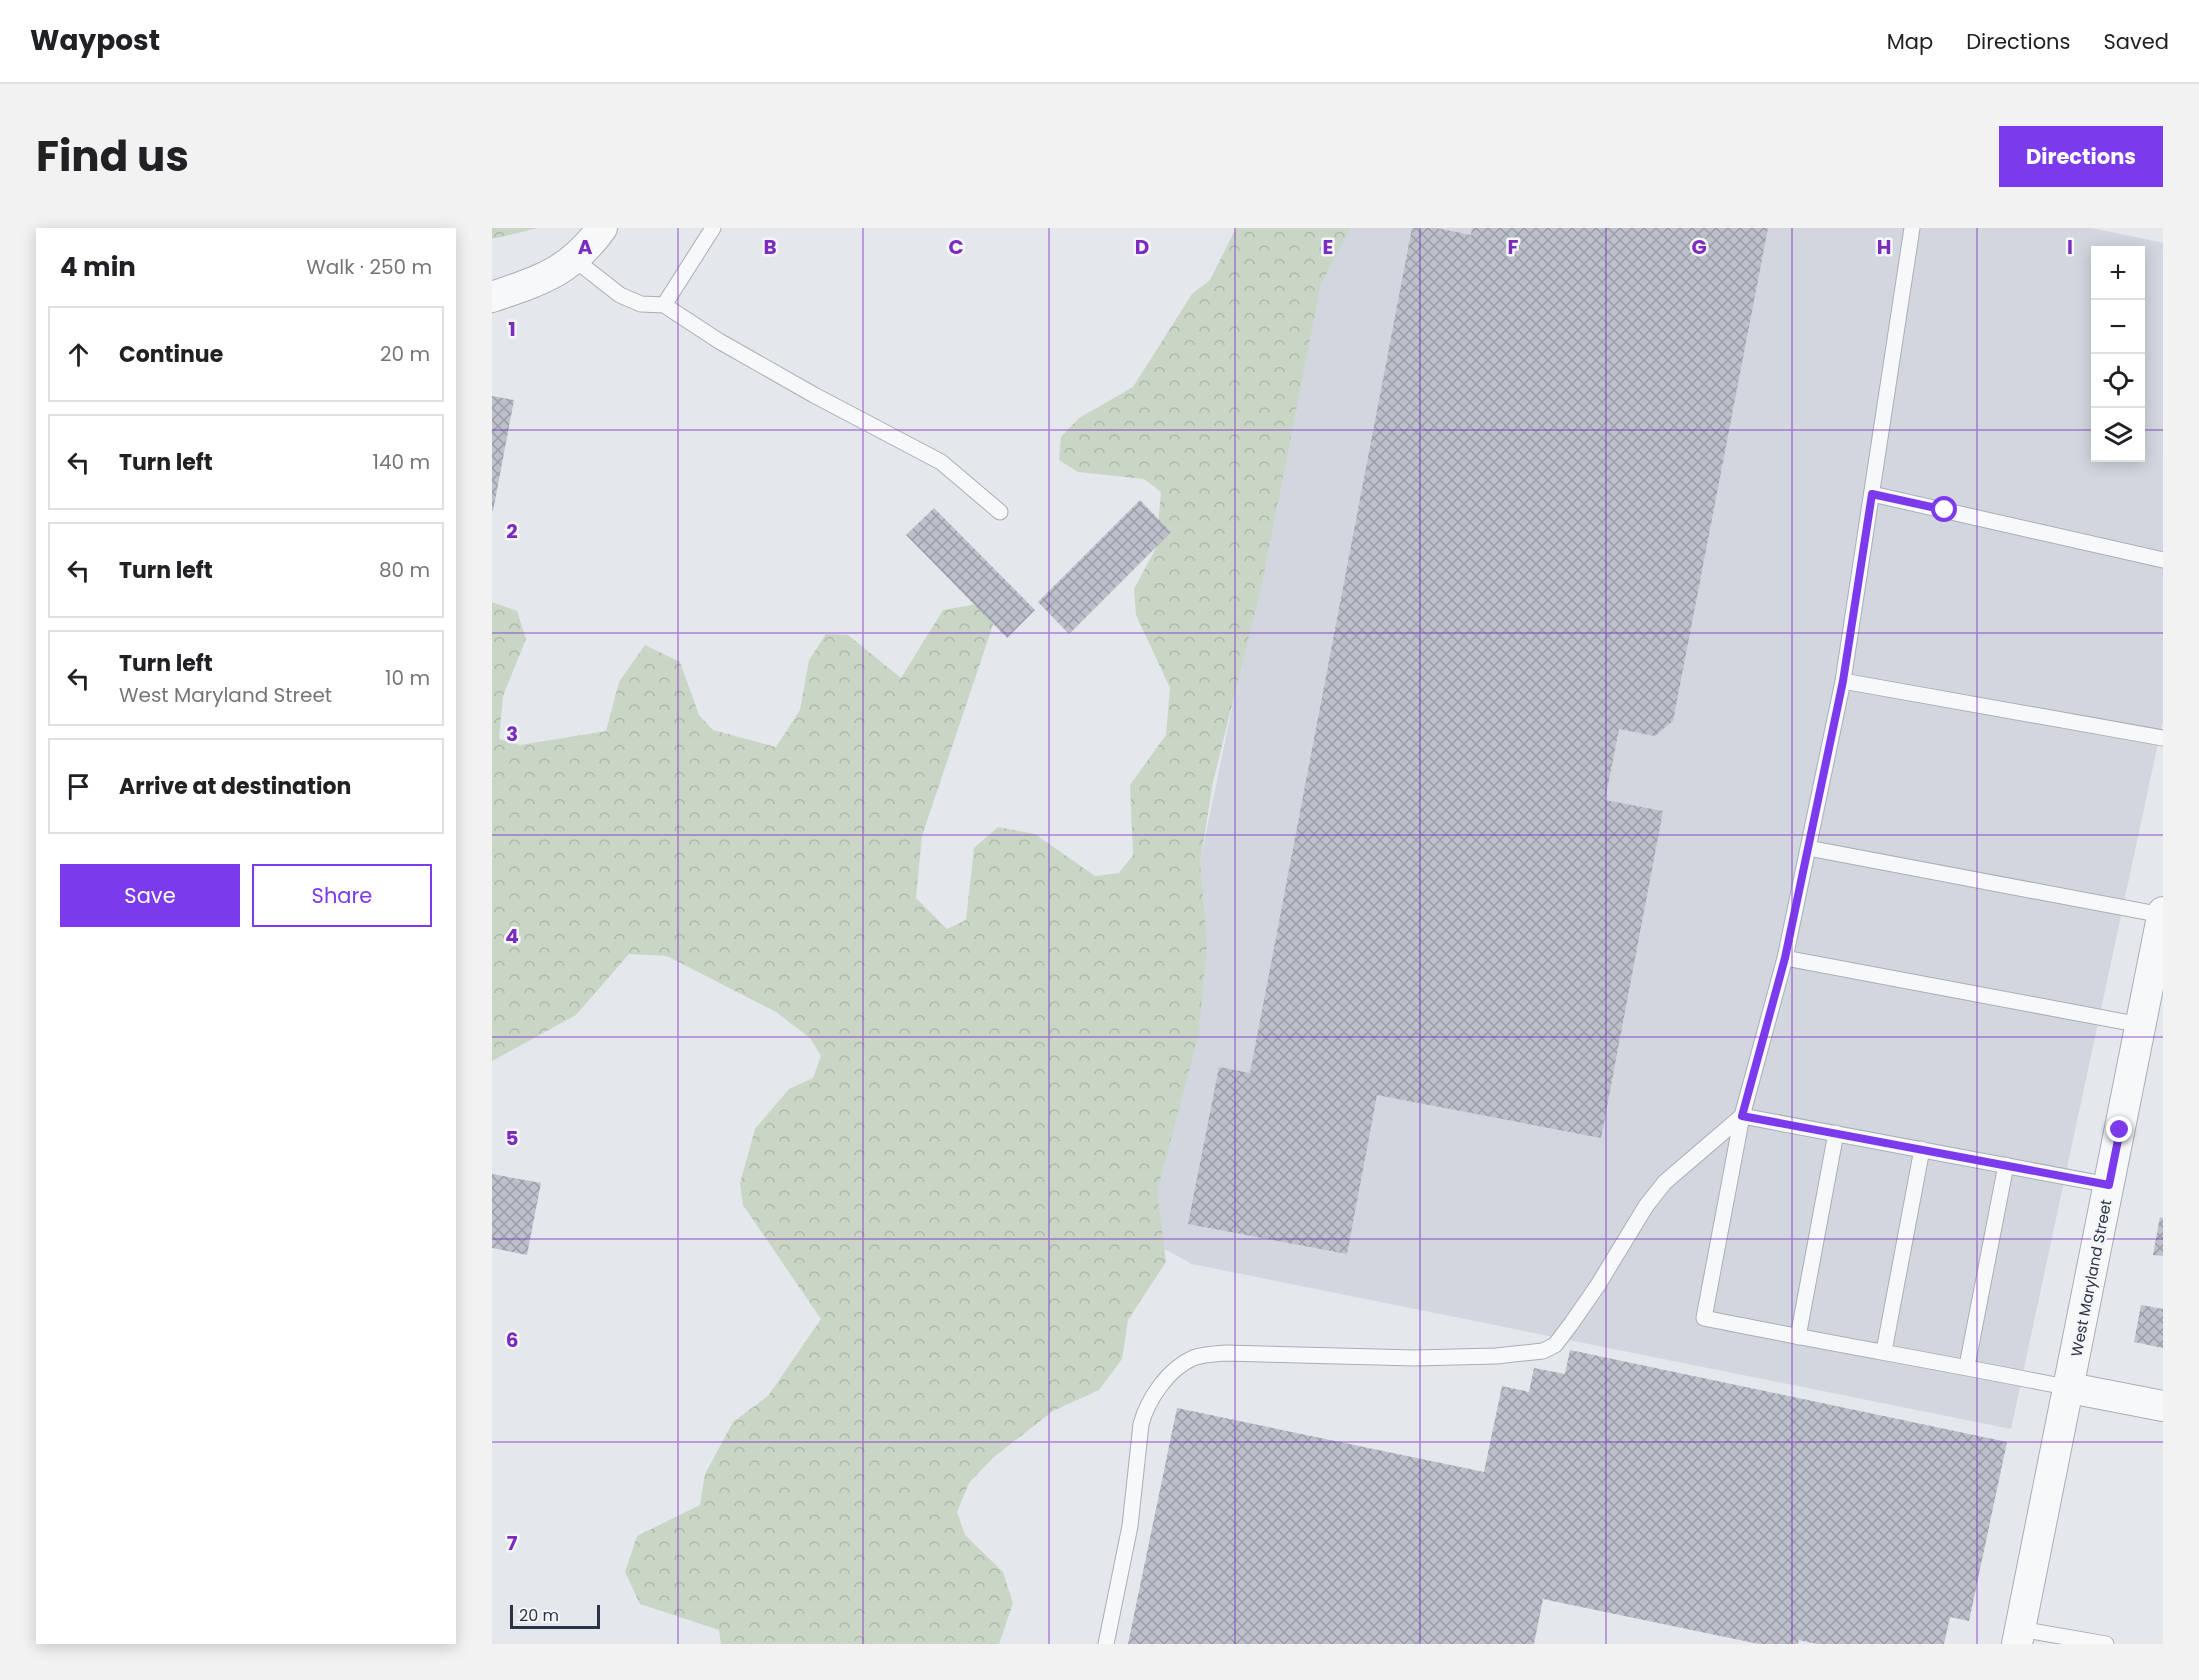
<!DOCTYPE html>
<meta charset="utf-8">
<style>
:root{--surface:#fff;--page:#f2f2f2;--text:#202124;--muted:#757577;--line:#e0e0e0;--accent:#7c3aed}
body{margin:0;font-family:Poppins,sans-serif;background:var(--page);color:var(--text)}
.controls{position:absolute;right:18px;top:18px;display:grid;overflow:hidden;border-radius:0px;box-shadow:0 3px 15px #0003}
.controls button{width:54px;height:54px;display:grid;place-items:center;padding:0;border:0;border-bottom:2px solid var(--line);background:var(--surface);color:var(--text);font:30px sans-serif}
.scale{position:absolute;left:18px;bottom:15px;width:90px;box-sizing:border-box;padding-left:6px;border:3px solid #2b3445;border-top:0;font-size:16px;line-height:21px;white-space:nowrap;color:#2b3445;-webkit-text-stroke:4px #f4f6f9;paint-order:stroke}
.stop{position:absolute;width:18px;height:18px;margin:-14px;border:4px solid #7c3aed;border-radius:50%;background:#fff}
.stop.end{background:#7c3aed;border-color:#fff;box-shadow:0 2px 6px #0008}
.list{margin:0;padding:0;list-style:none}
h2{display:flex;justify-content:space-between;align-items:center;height:78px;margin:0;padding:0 24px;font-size:26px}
h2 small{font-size:20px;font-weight:400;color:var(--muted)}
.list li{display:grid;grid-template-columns:39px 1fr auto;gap:18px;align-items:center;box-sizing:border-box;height:96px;margin:0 12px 12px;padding:0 12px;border:2px solid var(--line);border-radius:0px}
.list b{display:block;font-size:22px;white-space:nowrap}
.list p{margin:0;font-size:20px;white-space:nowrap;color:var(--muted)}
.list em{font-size:20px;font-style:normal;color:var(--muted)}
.actions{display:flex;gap:12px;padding:18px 24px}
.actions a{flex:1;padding:14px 0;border:2px solid var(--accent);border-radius:0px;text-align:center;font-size:21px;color:var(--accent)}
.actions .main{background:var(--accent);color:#fff}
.icon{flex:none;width:33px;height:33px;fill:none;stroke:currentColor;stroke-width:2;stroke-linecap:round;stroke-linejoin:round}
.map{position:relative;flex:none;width:1671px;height:1416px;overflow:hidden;border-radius:0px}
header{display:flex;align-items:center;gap:36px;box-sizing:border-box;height:84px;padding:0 30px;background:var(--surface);border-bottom:2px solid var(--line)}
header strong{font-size:28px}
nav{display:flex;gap:33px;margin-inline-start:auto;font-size:21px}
.intro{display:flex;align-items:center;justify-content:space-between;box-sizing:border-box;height:144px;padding:0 36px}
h1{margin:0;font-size:42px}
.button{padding:15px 27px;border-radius:0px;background:var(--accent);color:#fff;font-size:21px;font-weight:700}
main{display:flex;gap:36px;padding:0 36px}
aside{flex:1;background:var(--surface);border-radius:0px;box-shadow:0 3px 15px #0003}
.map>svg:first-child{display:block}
</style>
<header>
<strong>Waypost</strong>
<nav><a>Map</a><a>Directions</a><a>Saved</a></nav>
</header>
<div class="intro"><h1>Find us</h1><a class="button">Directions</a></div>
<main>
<aside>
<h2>4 min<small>Walk · 250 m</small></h2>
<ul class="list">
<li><svg class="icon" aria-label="ahead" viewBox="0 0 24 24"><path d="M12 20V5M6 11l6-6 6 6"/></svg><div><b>Continue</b></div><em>20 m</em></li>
<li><svg class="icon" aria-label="left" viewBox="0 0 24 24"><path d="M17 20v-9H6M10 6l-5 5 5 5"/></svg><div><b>Turn left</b></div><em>140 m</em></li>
<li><svg class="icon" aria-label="left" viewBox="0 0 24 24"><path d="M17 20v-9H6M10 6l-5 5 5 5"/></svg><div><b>Turn left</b></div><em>80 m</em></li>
<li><svg class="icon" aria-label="left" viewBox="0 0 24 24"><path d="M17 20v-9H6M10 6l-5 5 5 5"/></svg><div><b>Turn left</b><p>West Maryland Street</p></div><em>10 m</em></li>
<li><svg class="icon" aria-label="arrive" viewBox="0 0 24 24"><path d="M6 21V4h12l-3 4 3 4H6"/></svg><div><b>Arrive at destination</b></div></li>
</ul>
<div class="actions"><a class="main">Save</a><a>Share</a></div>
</aside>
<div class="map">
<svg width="1671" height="1416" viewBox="0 0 1671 1416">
<defs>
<pattern id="forest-crowns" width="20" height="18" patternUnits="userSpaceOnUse" patternTransform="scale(1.5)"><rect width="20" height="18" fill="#c9d6c5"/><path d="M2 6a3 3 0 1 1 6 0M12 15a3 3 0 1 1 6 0" fill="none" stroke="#adb8ab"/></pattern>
<pattern id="building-cross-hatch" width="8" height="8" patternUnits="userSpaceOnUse" patternTransform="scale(1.5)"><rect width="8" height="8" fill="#bbc0ca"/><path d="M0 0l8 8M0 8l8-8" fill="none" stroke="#989da6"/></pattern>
</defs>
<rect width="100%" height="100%" fill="#e4e7ec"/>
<path fill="#d2d6de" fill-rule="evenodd" d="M 840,0 L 1600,0 L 1671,15 L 1671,492 L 1519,1201 L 700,1036 L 632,999 ZM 1604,22 L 1648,22 L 1648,230 L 1604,230 Z"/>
<path fill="url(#forest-crowns)" d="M 0,0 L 46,0 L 0,11 Z
M 744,0 L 858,0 L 829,56 L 769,360 L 721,554 L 708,635 L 715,716 L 707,806 L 665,963 L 674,1034 L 636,1092 L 630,1131 L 607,1162 L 561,1183 L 502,1229 L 477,1255 L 465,1284 L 473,1307 L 511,1344 L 521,1375 L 507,1416 L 229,1416 L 227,1402 L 148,1376 L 133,1344 L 145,1308 L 208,1277 L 213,1246 L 241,1194 L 276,1168 L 329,1091 L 251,977 L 248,955 L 263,901 L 297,861 L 321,850 L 329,828 L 318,810 L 284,784 L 175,728 L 137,726 L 84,787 L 0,833 L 0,374 L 25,383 L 34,411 L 11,468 L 7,511 L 28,517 L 114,503 L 127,454 L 153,417 L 188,434 L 207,487 L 221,502 L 284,519 L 308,482 L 317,432 L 334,406 L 356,407 L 409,450 L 451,382 L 485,376 L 505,385 L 430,608 L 424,670 L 455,701 L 474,692 L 482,620 L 506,599 L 543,606 L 603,648 L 627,645 L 641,627 L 638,557 L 674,507 L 678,460 L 644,387 L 642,361 L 664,320 L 669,264 L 652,251 L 586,244 L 567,232 L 569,209 L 587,190 L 641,159 L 700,66 L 718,52 Z"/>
<path fill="url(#building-cross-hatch)" d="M 920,0 L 944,0 L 979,7 L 980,0 L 1276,0 L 1181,493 L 1163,508 L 1127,501 L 1113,572 L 1171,583 L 1109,910 L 885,867 L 855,1026 L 696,996 L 727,839 L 758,845 Z
M 0,168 L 22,172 L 1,283 L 0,283 Z
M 648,272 L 679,304 L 577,406 L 546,374 Z
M 442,280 L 543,382 L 515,410 L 414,307 Z
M 0,946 L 49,955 L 35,1027 L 0,1020 Z
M 1668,989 L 1671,990 L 1671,1028 L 1661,1027 Z
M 1649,1077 L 1671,1081 L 1671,1120 L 1642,1114 Z
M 1078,1122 L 1515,1214 L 1477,1393 L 1458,1389 L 1452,1416 L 1325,1416 L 1307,1412 L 1306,1416 L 1267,1416 L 1051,1371 L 1042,1416 L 636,1416 L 685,1180 L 992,1244 L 1010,1158 L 1037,1164 L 1042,1140 L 1073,1146 Z"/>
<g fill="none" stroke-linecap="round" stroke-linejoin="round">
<g stroke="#a9aeb7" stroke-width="17">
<path id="service" d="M 1420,0 L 1351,453 L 1293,730 L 1649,797
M 82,31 L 128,67 L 149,76 L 172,77 L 227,113 L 322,167 L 449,234 L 508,284
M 172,77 L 221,0
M 1380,266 L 1671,332
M 1351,453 L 1671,510
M 1316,620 L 1670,687
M 1293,730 L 1250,888 L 1617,957
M 1250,888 L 1212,1090 C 1334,1115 1456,1135 1578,1160
M 1306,1109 L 1344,905
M 1392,1123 L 1430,921
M 1475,1138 L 1514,937
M 1528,1401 L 1614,1416
M 614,1416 L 638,1298 L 649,1196 C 656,1171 676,1141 701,1130 C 712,1126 723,1126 734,1125 L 923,1130 L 1004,1128 L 1051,1123 L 1063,1117 L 1079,1096 L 1106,1057 L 1154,978 L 1173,954 L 1250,888"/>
</g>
<g stroke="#a9aeb7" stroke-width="32">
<path id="minor" d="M 0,69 C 49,52 78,44 110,0
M 1578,1160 L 1671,1178
M 1525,1416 L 1671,684"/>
</g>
<use href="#service" stroke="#f7f8fa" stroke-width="15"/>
<use href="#minor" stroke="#f7f8fa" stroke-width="30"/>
</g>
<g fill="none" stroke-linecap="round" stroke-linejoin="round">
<path stroke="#7c3aed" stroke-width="8" d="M 1453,282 L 1380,266 L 1351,453 L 1293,730 L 1250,888 L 1617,957 L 1628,902"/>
</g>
<path fill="none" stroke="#7b2cbf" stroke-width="1.5" stroke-opacity="0.55" d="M 186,0 L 186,1416M 371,0 L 371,1416M 557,0 L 557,1416M 743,0 L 743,1416M 928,0 L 928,1416M 1114,0 L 1114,1416M 1300,0 L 1300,1416M 1485,0 L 1485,1416M 0,202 L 1604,202M 1648,202 L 1671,202M 0,405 L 1671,405M 0,607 L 1671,607M 0,809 L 1671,809M 0,1011 L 1671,1011M 0,1214 L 1671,1214"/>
<g text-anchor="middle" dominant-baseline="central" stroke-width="5" stroke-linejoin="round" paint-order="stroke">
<g font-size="15" fill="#2b3445" stroke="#f4f6f9">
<text transform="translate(1599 1050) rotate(-79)">West Maryland Street</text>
</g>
</g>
<g font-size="20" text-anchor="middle" font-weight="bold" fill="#7b2cbf" stroke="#f4f6f9" stroke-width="5" stroke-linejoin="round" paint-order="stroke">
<text x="93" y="26">A</text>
<text x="278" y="26">B</text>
<text x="464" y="26">C</text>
<text x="650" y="26">D</text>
<text x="836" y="26">E</text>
<text x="1021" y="26">F</text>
<text x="1207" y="26">G</text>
<text x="1392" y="26">H</text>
<text x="1578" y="26">I</text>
<text x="20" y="108">1</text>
<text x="20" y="310">2</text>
<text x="20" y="513">3</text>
<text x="20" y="715">4</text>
<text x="20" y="917">5</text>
<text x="20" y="1119">6</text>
<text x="20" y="1322">7</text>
</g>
</svg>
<div class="controls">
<button>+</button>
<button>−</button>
<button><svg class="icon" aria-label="locate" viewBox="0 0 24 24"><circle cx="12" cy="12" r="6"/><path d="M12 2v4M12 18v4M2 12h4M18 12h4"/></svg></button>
<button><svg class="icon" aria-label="layers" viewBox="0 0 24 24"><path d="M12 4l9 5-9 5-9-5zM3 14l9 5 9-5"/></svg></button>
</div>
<div class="scale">20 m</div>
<div class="stop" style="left:1453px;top:282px"></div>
<div class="stop end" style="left:1628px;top:902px"></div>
</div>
</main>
